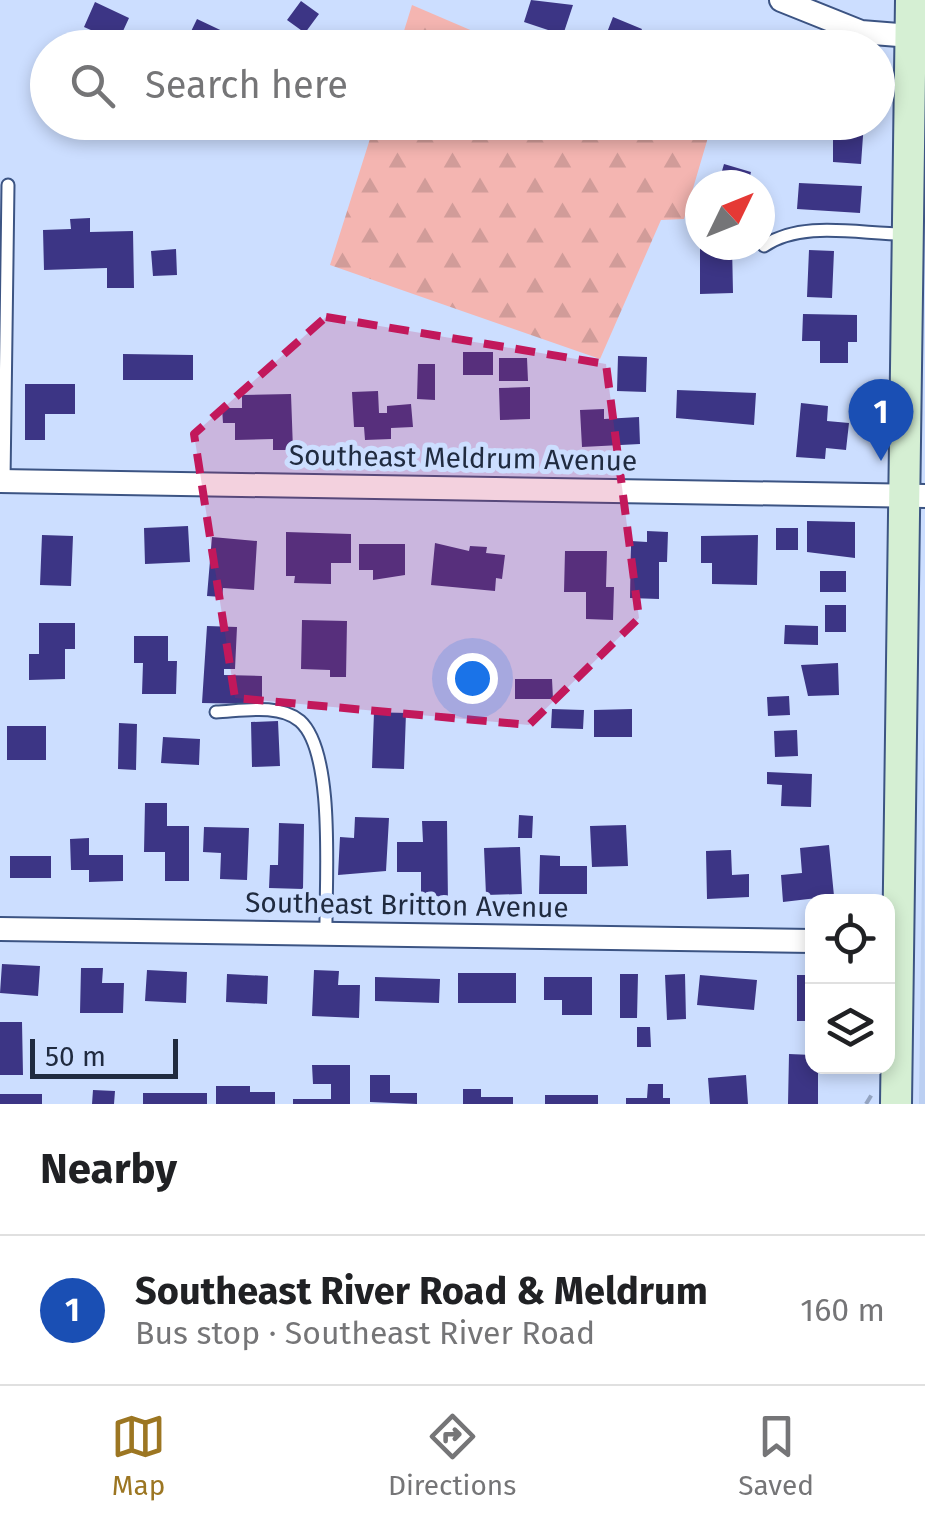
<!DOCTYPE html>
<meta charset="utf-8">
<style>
:root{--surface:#fff;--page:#f2f2f2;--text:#202124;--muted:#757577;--line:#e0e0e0;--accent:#9c7622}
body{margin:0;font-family:"Fira Sans",sans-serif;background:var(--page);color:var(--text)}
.controls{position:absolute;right:30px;bottom:30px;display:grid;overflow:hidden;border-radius:20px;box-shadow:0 5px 15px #0003}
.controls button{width:90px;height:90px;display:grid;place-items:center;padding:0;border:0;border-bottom:2px solid var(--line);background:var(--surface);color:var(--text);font:50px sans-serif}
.compass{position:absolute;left:685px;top:170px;width:90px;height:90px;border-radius:50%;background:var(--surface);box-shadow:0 5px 15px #0003;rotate:47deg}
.scale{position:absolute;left:30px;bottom:25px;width:148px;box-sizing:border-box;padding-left:10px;border:5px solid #202b40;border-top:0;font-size:28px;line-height:35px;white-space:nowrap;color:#202b40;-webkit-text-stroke:8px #ccdeff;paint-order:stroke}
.you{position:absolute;left:472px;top:678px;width:35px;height:35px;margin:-25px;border:8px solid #fff;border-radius:50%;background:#1a73e8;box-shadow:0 0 0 15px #1a73e833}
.badge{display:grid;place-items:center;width:65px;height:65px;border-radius:50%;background:var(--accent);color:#fff;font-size:32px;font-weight:700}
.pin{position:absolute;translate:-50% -82px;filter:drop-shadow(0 2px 5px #0008)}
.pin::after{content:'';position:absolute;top:52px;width:35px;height:30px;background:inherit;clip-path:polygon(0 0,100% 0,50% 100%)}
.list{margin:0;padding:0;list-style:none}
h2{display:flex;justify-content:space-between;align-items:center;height:130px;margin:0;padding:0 40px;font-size:42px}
h2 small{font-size:32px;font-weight:400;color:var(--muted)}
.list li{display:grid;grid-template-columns:65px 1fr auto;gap:30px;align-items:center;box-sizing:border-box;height:150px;padding:0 40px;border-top:2px solid var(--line)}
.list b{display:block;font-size:38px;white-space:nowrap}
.list p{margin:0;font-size:32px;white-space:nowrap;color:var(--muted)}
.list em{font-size:32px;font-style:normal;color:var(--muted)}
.icon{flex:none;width:55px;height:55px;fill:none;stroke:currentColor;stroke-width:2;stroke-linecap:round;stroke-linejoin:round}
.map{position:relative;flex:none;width:925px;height:1104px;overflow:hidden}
.search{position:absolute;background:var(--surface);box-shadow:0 5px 15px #0003;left:30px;right:30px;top:30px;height:110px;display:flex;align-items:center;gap:25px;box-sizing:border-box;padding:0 35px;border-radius:55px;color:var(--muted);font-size:38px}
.sheet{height:280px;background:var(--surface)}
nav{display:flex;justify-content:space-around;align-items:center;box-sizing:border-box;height:140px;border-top:2px solid var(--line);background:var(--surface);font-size:28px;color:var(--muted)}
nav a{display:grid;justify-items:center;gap:5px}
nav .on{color:var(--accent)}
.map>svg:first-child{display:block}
</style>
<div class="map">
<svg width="925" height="1104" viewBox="0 0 925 1104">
<defs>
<pattern id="forest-firs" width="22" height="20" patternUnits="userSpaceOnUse" patternTransform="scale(2.5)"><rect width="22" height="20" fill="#f4b5b1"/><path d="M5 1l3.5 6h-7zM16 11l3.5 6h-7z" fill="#d19c99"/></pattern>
</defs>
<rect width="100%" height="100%" fill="#ccdeff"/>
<path fill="#bbcff2" d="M 924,717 L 925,1104 L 919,1104 Z"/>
<path fill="url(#forest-firs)" d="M 412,5 L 510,47 L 399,47 Z
M 682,122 L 709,134 L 684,219 L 661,220 L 600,359 L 330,265 L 375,123 Z"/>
<path fill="#3c3585" d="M 531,0 L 573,5 L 563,35 L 524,22 Z
M 301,1 L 319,14 L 305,33 L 287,20 Z
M 95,2 L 129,18 L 118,42 L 84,27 Z
M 613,17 L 642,29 L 634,48 L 610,42 L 607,48 L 587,48 L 594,30 L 606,35 Z
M 197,19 L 233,36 L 227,48 L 183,48 Z
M 833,122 L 864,122 L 861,164 L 833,162 Z
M 724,164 L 751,172 L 748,185 L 718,185 Z
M 799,183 L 862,186 L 860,213 L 797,209 Z
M 90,218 L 90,232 L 133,231 L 134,288 L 107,288 L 107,268 L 44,270 L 43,230 L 71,229 L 70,219 Z
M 700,245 L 732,245 L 733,293 L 700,294 Z
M 176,249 L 177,275 L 153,276 L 151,251 Z
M 809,250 L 834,251 L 832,298 L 807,297 Z
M 803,314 L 857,315 L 857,342 L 848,342 L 848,363 L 820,363 L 820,341 L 802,341 Z
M 463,352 L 493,352 L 493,375 L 463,375 Z
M 123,354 L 193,355 L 193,380 L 123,380 Z
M 618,356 L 647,357 L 646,392 L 617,391 Z
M 499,358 L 527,358 L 528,381 L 499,381 Z
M 418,364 L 435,364 L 435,400 L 417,399 Z
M 25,384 L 75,384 L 75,414 L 45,414 L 45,440 L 25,440 Z
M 530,387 L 530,419 L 500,420 L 499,388 Z
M 677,390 L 756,393 L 754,425 L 676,418 Z
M 378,391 L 379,413 L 387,413 L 387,406 L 411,404 L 413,427 L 391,428 L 391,439 L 365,440 L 364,427 L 354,427 L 352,392 Z
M 291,394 L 293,450 L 273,450 L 273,439 L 235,440 L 235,423 L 223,423 L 222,408 L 242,408 L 242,395 Z
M 801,403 L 828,406 L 827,421 L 849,423 L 846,450 L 826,448 L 825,459 L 796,457 Z
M 604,409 L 604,419 L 639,417 L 640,444 L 582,447 L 580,410 Z
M 807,521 L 855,522 L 855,558 L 807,552 Z
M 188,526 L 190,562 L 145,564 L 144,528 Z
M 776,528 L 798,528 L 798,550 L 776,550 Z
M 647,531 L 668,532 L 667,562 L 659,562 L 659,599 L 630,598 L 631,541 L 647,542 Z
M 286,532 L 351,534 L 351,563 L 331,563 L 331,584 L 294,583 L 295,576 L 286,576 Z
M 42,535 L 73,536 L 71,586 L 40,585 Z
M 758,535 L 757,585 L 712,584 L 712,563 L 701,563 L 701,536 Z
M 212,537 L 257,541 L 254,590 L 223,588 L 222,597 L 207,596 Z
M 435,543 L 469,551 L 470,546 L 487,547 L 486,553 L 505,555 L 502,579 L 496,578 L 495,591 L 431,585 Z
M 359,544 L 405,544 L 405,575 L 373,580 L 373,570 L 359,570 Z
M 565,551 L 607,551 L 606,587 L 614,587 L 613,620 L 586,619 L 586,592 L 564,592 Z
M 820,571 L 846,571 L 846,592 L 820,592 Z
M 825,605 L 846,605 L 846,632 L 825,632 Z
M 302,620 L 347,621 L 346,677 L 330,677 L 330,670 L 301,669 Z
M 39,623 L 75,623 L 75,649 L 65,649 L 65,679 L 29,680 L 29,654 L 39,654 Z
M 785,625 L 818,626 L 818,645 L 784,644 Z
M 207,626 L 237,627 L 235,669 L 224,669 L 224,675 L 262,676 L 262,704 L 202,703 Z
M 134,636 L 168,636 L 168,661 L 177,661 L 176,694 L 142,694 L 143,663 L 134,663 Z
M 838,663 L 839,695 L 808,696 L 801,665 Z
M 515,679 L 552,679 L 553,699 L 515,699 Z
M 789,696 L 790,715 L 768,716 L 767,697 Z
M 552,709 L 584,710 L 583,729 L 551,728 Z
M 632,709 L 632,737 L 594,737 L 594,710 Z
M 374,712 L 406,713 L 404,769 L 372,768 Z
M 278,721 L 280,766 L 252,767 L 251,722 Z
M 119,723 L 137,724 L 136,770 L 118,769 Z
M 7,726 L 46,726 L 46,760 L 7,760 Z
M 797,730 L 798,756 L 775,757 L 774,731 Z
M 163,737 L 200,739 L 199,765 L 161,763 Z
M 767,772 L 812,774 L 811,807 L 781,806 L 782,785 L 767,784 Z
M 145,803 L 167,803 L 167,826 L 189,826 L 189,881 L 165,881 L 165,852 L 144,852 Z
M 519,815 L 533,816 L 532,838 L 518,838 Z
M 355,817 L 389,818 L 386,871 L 338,875 L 340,837 L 354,838 Z
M 422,821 L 447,821 L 448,904 L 421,905 L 421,872 L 397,872 L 397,842 L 423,842 Z
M 279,823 L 304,824 L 303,889 L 269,888 L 270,865 L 278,865 Z
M 626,825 L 628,866 L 592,867 L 590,826 Z
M 204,827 L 249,828 L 247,880 L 220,879 L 221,853 L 203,852 Z
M 89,838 L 89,855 L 123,855 L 123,881 L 89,882 L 89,870 L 71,870 L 70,839 Z
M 829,845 L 834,896 L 783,902 L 781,875 L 802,873 L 800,848 Z
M 520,847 L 522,894 L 486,895 L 484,848 Z
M 731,850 L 732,875 L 749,874 L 749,897 L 707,899 L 706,851 Z
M 540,855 L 560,856 L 560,866 L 587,866 L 587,894 L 539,894 Z
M 10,856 L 51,856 L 51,878 L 10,878 Z
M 2,964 L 40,966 L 38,996 L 0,993 Z
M 81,968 L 103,968 L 102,983 L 124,983 L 123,1013 L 80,1013 Z
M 147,970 L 187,972 L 186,1003 L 145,1001 Z
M 314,970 L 339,971 L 338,985 L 360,985 L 359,1018 L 312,1016 Z
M 458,973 L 516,973 L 516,1003 L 458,1003 Z
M 227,974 L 268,976 L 267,1004 L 226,1002 Z
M 620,974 L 638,974 L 637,1018 L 620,1018 Z
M 685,974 L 686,1019 L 667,1020 L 665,975 Z
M 700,975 L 757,980 L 754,1010 L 697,1005 Z
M 797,975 L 811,975 L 812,1021 L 797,1021 Z
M 375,977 L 440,979 L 439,1003 L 375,1001 Z
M 544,977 L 592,977 L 592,1015 L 562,1015 L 562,1000 L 544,1000 Z
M 0,1022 L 22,1022 L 23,1075 L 0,1075 Z
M 637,1027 L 650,1027 L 651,1047 L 637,1047 Z
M 789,1054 L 812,1055 L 812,1066 L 818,1066 L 818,1104 L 788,1104 Z
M 312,1065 L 350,1065 L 350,1104 L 293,1104 L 293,1099 L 331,1099 L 331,1084 L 313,1084 Z
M 370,1075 L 390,1075 L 390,1093 L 417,1093 L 417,1104 L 370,1102 Z
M 746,1075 L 748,1104 L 710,1104 L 708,1078 Z
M 648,1084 L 663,1084 L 663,1098 L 670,1098 L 670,1104 L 626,1104 L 626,1098 L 647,1098 Z
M 216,1086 L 250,1086 L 250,1092 L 275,1092 L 275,1104 L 216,1104 Z
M 463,1089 L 481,1089 L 481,1097 L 513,1097 L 513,1104 L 463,1104 Z
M 93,1090 L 115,1091 L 114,1104 L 92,1104 Z
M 143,1093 L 207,1093 L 207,1104 L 143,1104 Z
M 0,1094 L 42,1094 L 42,1104 L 0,1104 Z
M 545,1095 L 598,1095 L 598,1104 L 545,1104 Z"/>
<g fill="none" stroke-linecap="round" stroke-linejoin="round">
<g stroke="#3c5483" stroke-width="15">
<path id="lane" d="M 764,246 C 802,220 859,234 904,234
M 4,481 L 8,185
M 216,712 C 241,711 279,703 300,721 C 336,753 325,885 326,934"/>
</g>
<g stroke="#3c5483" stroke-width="26">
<path id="street" d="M 781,0 L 861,32 L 911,36
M 0,481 L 925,496
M 0,929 L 812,941"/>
</g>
<g stroke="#3c5483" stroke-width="34">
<path id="secondary" d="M 896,1104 L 911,0"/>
</g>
<path stroke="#93a3c0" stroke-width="4" stroke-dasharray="10 5" stroke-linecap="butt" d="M 866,1104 L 872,1094"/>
<use href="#lane" stroke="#fff" stroke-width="11"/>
<use href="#street" stroke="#fff" stroke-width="22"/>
<use href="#secondary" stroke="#d5efd3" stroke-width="30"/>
</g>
<path fill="#c2185b" fill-opacity="0.2" stroke="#c2185b" stroke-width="8" stroke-dasharray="20 12" stroke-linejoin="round" d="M 326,317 L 606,364 L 639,618 L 529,725 L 235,698 L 194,434 Z"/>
<g text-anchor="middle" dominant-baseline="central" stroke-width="10" stroke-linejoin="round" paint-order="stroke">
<g font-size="28" fill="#202b40" stroke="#ccdeff">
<text transform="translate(463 458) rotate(1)">Southeast Meldrum Avenue</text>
<text transform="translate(407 905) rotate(1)">Southeast Britton Avenue</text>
</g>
</g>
</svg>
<div class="controls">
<button><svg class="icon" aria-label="locate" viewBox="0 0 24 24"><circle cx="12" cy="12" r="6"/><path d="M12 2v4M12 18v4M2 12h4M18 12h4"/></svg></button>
<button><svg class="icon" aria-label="layers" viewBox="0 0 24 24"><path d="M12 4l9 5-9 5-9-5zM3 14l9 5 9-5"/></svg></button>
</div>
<svg class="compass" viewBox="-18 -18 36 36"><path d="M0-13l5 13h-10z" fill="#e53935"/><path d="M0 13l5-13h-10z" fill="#757577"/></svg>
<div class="scale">50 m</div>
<div class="you"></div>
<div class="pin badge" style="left:881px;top:461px;background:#1a4fb4">1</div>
<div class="search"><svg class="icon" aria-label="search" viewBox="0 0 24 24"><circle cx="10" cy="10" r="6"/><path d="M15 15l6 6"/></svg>Search here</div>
</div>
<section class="sheet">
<h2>Nearby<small></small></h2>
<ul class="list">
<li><span class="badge" style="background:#1a4fb4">1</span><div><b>Southeast River Road &amp; Meldrum</b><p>Bus stop · Southeast River Road</p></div><em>160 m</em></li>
</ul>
</section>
<nav>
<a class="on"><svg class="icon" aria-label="map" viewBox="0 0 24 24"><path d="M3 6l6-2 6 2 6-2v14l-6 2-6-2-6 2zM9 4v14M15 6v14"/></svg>Map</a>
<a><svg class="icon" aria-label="directions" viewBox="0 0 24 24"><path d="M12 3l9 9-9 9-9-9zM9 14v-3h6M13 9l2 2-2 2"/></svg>Directions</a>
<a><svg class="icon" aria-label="saved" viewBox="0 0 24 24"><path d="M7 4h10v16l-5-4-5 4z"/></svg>Saved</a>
</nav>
